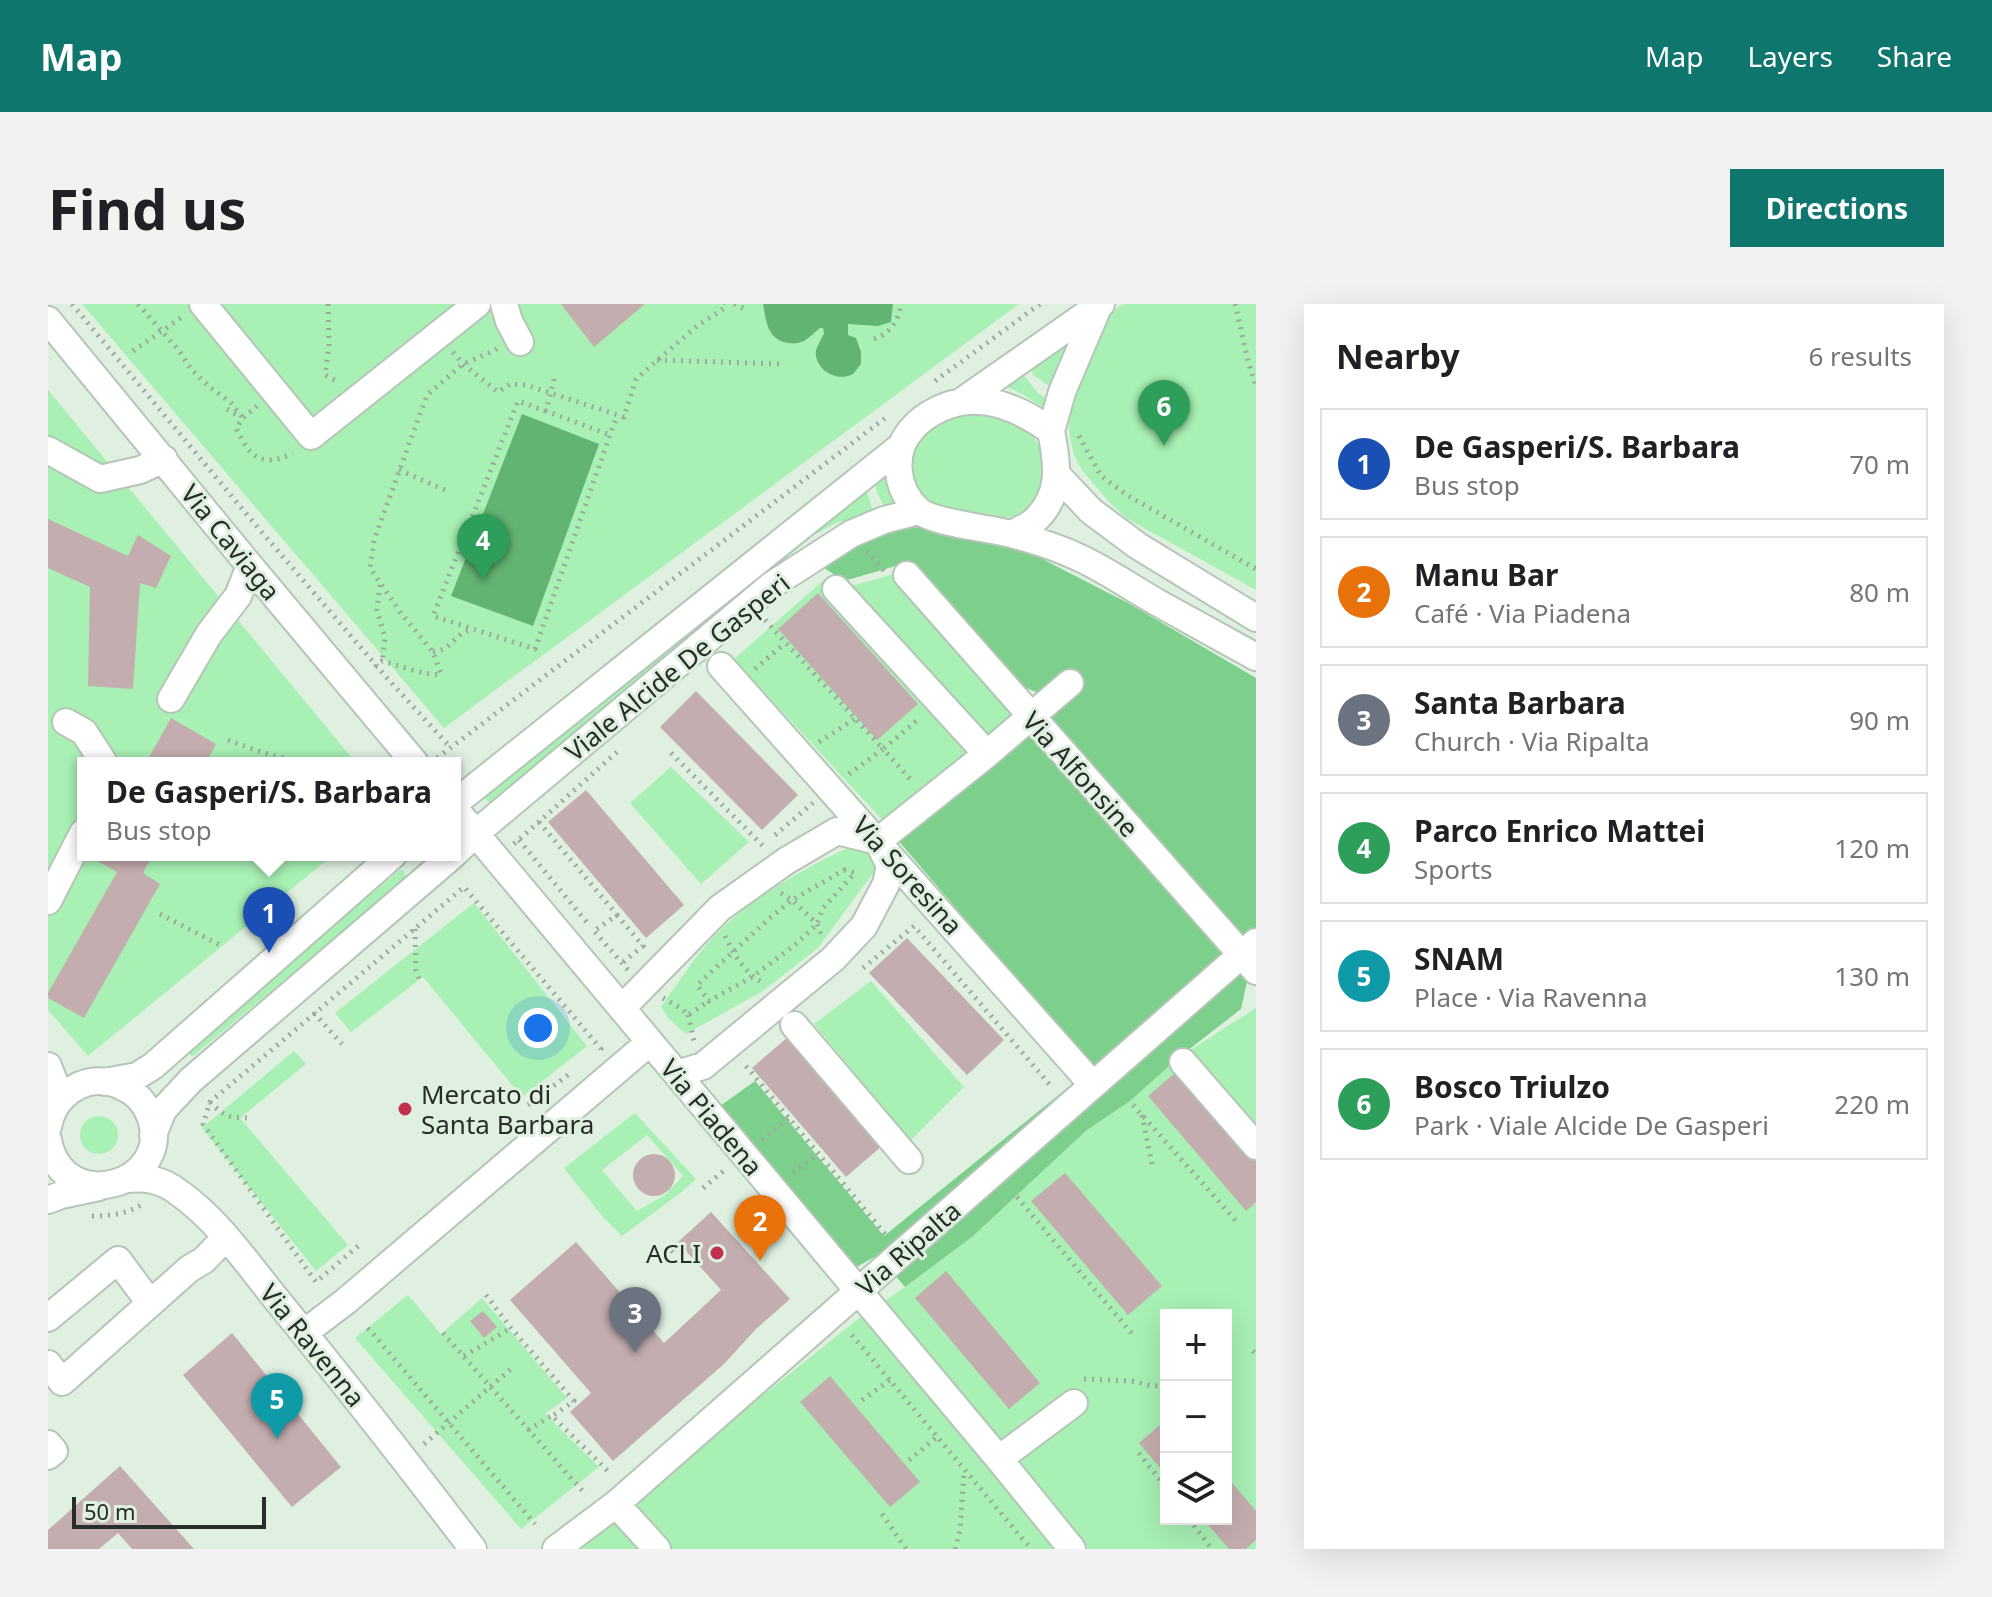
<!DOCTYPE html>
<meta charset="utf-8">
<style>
:root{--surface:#fff;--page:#f2f2f2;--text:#202124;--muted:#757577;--line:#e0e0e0;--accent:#0f766e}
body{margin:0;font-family:"Noto Sans",sans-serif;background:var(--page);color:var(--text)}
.controls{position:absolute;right:24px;bottom:24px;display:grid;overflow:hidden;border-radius:0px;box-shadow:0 8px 32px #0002}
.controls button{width:72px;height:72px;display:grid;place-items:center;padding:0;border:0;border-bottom:2px solid var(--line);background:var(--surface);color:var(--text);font:40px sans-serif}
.scale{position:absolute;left:24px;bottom:20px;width:194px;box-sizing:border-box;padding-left:8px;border:4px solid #272e28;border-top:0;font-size:22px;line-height:28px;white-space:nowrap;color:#272e28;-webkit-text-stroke:6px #dff0e1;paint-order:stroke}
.you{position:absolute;left:490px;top:724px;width:28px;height:28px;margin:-20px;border:6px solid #fff;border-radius:50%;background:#1a73e8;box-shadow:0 0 0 12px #1a73e833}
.badge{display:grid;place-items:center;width:52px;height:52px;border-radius:50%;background:var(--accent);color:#fff;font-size:26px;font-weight:700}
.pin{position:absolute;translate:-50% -66px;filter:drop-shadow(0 2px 4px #0008)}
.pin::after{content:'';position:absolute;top:42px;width:28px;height:24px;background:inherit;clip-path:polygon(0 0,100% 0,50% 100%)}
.popup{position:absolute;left:29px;top:453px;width:384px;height:104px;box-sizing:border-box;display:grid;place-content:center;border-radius:0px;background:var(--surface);filter:drop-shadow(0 2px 6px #0005);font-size:26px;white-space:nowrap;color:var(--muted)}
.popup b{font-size:30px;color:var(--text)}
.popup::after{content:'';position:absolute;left:50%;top:100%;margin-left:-16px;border:16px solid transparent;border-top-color:var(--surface)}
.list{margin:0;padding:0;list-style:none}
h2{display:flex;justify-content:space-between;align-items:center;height:104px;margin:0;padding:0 32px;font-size:34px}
h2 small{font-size:26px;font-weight:400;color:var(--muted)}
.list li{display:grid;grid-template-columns:52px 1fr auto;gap:24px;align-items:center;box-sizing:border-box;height:112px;margin:0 16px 16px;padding:0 16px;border:2px solid var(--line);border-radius:0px}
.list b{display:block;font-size:30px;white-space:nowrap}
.list p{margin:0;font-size:26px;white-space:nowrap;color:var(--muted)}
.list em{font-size:26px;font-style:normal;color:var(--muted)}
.icon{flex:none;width:44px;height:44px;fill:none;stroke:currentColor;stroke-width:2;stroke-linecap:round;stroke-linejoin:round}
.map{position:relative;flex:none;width:1208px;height:1245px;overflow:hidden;border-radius:0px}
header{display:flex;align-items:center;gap:48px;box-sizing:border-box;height:112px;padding:0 40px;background:var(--accent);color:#fff}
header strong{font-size:38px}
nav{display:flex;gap:44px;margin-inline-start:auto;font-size:28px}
.intro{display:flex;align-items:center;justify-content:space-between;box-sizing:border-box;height:192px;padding:0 48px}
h1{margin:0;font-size:56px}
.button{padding:20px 36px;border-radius:0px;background:var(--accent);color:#fff;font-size:28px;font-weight:700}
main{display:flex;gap:48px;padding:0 48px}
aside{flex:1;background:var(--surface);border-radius:0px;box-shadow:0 8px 32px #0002}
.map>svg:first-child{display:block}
</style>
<header>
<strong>Map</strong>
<nav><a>Map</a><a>Layers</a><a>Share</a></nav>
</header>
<div class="intro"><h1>Find us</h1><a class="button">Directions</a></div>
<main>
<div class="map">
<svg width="1208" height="1245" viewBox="0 0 1208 1245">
<rect width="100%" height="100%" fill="#dff0e1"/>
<path fill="#a8f0b4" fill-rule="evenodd" d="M 34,0 L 971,0 L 396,424 Z
M 1075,0 L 1208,0 L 1208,286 L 1078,214 L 1059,196 L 1033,165 L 1026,151 L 1022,133 L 1019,105 L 1060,11 Z
M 1033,26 L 1004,84 L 985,71 L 983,64 Z
M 975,70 L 990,89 L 1000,96 L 996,104 L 974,90 L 954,80 Z
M 0,86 L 308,459 L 35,459 L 35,551 L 285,551 L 40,752 L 0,706 Z
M 915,111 C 954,111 994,119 996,164 C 997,182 992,190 981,203 C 976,209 968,212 960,213 C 944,215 889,205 877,195 C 870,190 867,183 865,175 C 854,137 886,122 915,111 Z
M 838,170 L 844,195 L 853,206 L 837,204 L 829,189 L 827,173 Z
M 815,177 L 826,209 L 788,219 L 766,231 L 443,500 L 434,492 Z
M 846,270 L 969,410 L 836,518 L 686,355 L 776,276 L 807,281 Z
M 623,463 L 701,538 L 653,580 L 582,499 Z
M 809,539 L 831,561 L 770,644 L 715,687 L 638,730 L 620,714 L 613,703 C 628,682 643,658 661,638 C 701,593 756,565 809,539 Z
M 352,566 L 356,567 L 358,574 L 144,753 L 137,744 Z
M 426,599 L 539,742 L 474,793 L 375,673 L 303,728 L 287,709 Z
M 823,677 L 916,783 L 862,837 L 766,720 Z
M 1208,704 L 1208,1245 L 533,1245 L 583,1197 L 810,1015 L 857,983 L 924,933 L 1039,826 L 1082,796 L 1130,754 ZM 1118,1011 L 1178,1011 L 1178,1215 L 1118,1215 Z
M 246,747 L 258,760 L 192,814 L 300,941 L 268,967 L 154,824 Z
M 587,809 L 648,875 L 635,887 L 574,932 L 554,912 L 516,864 ZM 599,831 L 635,872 L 617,891 L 589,907 L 554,866 Z
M32 831a19 19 0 1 1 38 0a19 19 0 1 1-38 0Z
M 360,991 L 393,1030 L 434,994 L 519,1094 L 497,1110 L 551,1163 L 473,1225 L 307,1034 Z"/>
<path fill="#7dd08c" d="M 869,216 L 971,243 L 1080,299 L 1208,374 L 1208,669 L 1202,664 L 1193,705 L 1130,754 L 1082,797 L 1039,826 L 924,933 L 857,983 L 830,951 L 805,965 L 672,802 L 707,777 L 836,932 L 1044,764 L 849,535 L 1018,400 L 968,380 L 919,317 L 861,258 L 796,277 L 767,258 Z"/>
<path fill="#62b472" d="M 715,0 L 845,0 L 843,18 L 830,22 L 800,20 L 800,31 L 808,34 L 813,48 L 813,60 C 812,61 806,69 805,70 C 789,79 766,65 768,47 C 769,42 774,34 776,29 L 775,24 L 772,24 C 767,28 761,34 756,37 C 750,40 743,40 736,38 C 719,33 718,16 715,0 Z
M 474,110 L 551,140 L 485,322 L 403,292 Z"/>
<path fill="#c4adaf" d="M 513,0 L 597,0 L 546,43 Z
M 0,215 L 80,252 L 90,231 L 123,252 L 108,284 L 92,279 L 85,385 L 40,382 L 42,283 L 0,264 Z
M 770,289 L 870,400 L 829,436 L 730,325 Z
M 648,387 L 750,491 L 714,526 L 612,423 Z
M 123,414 L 168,440 L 158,459 L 98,459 Z
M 538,486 L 636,601 L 598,634 L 500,518 Z
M 45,551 L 105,551 L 95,569 L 112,580 L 36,714 L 0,694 L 0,689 L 69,568 L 44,554 Z
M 859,634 L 956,736 L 919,771 L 821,669 Z
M 741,732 L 835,841 L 798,873 L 704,764 Z
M 1135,762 L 1208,848 L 1208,898 L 1198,907 L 1100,792 Z
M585 871a21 21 0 1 1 42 0a21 21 0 1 1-42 0Z
M 1017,869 L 1114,982 L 1080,1011 L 983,897 Z
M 663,908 L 742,995 L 708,1025 L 676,1060 L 565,1157 L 522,1108 L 543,1089 L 462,996 L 528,938 L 616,1039 L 673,986 L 630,938 Z
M 898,967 L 992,1079 L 961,1105 L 867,994 Z
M 435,1007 L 449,1023 L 436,1034 L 422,1017 Z
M 184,1029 L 293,1163 L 244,1203 L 135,1071 Z
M 782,1072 L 872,1178 L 842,1203 L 752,1098 Z
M 1118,1116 L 1118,1171 L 1091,1139 Z
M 72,1162 L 146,1245 L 84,1245 L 70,1229 L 51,1245 L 0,1245 L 0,1226 Z
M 1178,1172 L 1208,1207 L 1208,1236 L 1198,1245 L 1181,1245 L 1155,1215 L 1178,1215 Z"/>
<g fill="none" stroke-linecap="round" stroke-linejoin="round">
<g stroke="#b5c5b7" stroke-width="30">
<path id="minor" d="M 155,0 L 263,132 L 429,0
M 456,0 L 461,17 L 472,38
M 0,16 L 202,262 L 367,459
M 913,98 L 1053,0
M 1003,127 L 1014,88 L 1051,1
M 0,146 L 52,175 L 92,166 L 116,155
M 1009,171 L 1043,207 L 1090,242 L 1208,314
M 963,230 C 970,226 980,223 986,217 C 1014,192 1010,161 1003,127 C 978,109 945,92 913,98 C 896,101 876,111 865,124 C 843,147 847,185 870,206 C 884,219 942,224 963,230 C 986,236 1011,244 1032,254 C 1060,267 1085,285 1112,300 C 1144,318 1176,335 1208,353
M 859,271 L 1208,667
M 788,285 L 939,450
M 673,362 L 1045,781
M 123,395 L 161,330 L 190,292 L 202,262
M 18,418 L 36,428 L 56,459
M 407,499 L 852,143
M 407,505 L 951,1155 L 1024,1245
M 830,537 L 939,450 L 1022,379
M 407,549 L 428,529 L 724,281 L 803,230 L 836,216 L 871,207
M 0,597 L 35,529
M 574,704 L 672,604 L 738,557 L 789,527 L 830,537 L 842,562 L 838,580 L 816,622 L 785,655 L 655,762 L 629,770
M 746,721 L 861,856
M 1135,758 L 1208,842
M 0,762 L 13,795
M 57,778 L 89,772 L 105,762 L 345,551
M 0,823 C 6,789 40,767 73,782 C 86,787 97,798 102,812 C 128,880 15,915 0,836
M 105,831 L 115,806 L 143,776 L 405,551
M 79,875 C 99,873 114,876 130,888 C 170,916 199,959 229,996 C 296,1078 361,1161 425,1245
M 0,896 L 13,891 L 51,883
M 0,1014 L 70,956 L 102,999
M 256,1029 L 298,997 L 602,738
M 0,1060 L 14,1078 L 141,965 L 156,956 L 177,934
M 0,1140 L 6,1147 L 0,1152
M 951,1155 L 1026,1099
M 568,1200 L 609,1245
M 508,1245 L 568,1200 L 1208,638"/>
</g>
<path stroke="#9ca99d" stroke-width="5" stroke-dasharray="2 6" stroke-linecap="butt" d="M 24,0 L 206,219 L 339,374 L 403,444
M 90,0 L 132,48 L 143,65 L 163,84 L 183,99 L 195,114
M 280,0 L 281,41 L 277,71 L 291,78
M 686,0 L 697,5
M 1187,0 C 1194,27 1198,55 1208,82
M 826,35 C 843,29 850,17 853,0
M 85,47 L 137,11
M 405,48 L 415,60 L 450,88 L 462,80 L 478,81 L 576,113 L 588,75 L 649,22 L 678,3 L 677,0
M 609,56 L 733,60
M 506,75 L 498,107 L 562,131
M 887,77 L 992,0
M 209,102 L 195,114 L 188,124 C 201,152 213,165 245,149
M 179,105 L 191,112
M 498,107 L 470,97 L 385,312 L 487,345 L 569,111
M 1031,132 L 1053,172 L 1079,191 L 1208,265
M 351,166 L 397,186
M 819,247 L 836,267
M 332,281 L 329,306 L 337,334 L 334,357
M 717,316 L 835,445 L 872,414
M 385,348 L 397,345 L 414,329 L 422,326
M 327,363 L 334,357 C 350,361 380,373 393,370 L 385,348 L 352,308 L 322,264 L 326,236 L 379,91 L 415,60 L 446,47 L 450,44
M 707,365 L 737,339
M 180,436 L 216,449 L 257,459
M 771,438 L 807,415
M 623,449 L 715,542
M 389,454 L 840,112
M 801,470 L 835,445 L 864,477
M 491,518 L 569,611 L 546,627
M 727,531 L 765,499
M 471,536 L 541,621
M 466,540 L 569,448
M 796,566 L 807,569 L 775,604 L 769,620 L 747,641 L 704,673 L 661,697 L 649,681 L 723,613 L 744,596 Z
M 733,589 L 744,596 L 769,620 L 774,633
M 112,610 L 172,641
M 569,611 L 595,642 L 574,659
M 367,625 L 368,666 L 371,675
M 547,628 L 580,666
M 677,632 C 686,651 697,669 715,679
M 815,664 L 866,622 L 1002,781
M 615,694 L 634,705 L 640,711 L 661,697
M 266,709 L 294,740
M 640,711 L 646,737
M 698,762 L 837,930
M 162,798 C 179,815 181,813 204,814
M 480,801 L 524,768
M 1085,801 L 1189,918
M 1094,811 L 1105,865
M 714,836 L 741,814
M 745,869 L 770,849
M 655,884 L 678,865
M 969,893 L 1085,1031
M 44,912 C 63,912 79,910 96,899
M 618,941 L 625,948
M 310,942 L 268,978 L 155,820 L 162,798 L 416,583 L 553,745 L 551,747
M 438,991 L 463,1024 L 526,1097 L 504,1112 L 563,1170
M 320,1024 L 487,1220
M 395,1029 L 538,1191
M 804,1031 L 983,1245
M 1205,1047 L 1208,1050
M 416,1052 L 463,1024
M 1036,1075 L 1084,1077 L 1105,1082 L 1118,1082
M 814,1096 L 842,1076
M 480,1126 L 503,1112
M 376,1140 L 463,1065
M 1091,1149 L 1118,1184
M 861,1156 L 889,1133
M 834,1210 L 858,1245
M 1141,1215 L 1164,1245
M 907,1245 L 912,1227 L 916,1167"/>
<use href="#minor" stroke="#fff" stroke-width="26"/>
</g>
<g fill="#c1304f" stroke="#dff0e1" stroke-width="3">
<circle cx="357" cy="805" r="8"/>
<circle cx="669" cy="949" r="8"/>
</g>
<g text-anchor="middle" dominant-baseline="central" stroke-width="6" stroke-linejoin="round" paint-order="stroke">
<g font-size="26" fill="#272e28" stroke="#dff0e1">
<text transform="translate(183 238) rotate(51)">Via Caviaga</text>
<text transform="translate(629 363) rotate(-39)">Viale Alcide De Gasperi</text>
<text transform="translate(1033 470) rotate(48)">Via Alfonsine</text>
<text transform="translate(860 571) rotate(48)">Via Soresina</text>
<text transform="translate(664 813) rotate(50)">Via Piadena</text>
<text transform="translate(860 944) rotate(-41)">Via Ripalta</text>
<text transform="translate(265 1041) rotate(51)">Via Ravenna</text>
</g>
<g font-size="26" fill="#272e28" stroke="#dff0e1" text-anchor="start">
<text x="373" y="790">Mercato di<tspan x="373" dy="30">Santa Barbara</tspan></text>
<text x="653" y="949" text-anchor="end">ACLI</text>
</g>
</g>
</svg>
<div class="controls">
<button>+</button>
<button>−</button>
<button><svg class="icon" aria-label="layers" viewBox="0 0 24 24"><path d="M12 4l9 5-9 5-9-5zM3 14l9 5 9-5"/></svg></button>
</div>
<div class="scale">50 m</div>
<div class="you"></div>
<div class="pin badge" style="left:221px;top:649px;background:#1a4fb4">1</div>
<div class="popup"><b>De Gasperi/S. Barbara</b>Bus stop</div>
<div class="pin badge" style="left:712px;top:957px;background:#e8710a">2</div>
<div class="pin badge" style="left:587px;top:1049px;background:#6b7280">3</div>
<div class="pin badge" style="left:435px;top:276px;background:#2e9e5b">4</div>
<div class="pin badge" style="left:229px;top:1135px;background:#0f9aa8">5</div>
<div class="pin badge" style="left:1116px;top:142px;background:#2e9e5b">6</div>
</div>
<aside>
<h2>Nearby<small>6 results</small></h2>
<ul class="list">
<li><span class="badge" style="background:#1a4fb4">1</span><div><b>De Gasperi/S. Barbara</b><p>Bus stop</p></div><em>70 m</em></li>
<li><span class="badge" style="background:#e8710a">2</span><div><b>Manu Bar</b><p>Café · Via Piadena</p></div><em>80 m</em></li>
<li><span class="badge" style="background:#6b7280">3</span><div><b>Santa Barbara</b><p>Church · Via Ripalta</p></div><em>90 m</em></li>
<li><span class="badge" style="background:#2e9e5b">4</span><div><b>Parco Enrico Mattei</b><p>Sports</p></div><em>120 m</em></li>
<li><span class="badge" style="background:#0f9aa8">5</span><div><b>SNAM</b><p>Place · Via Ravenna</p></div><em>130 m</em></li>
<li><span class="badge" style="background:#2e9e5b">6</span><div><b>Bosco Triulzo</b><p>Park · Viale Alcide De Gasperi</p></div><em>220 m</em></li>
</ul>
</aside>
</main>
